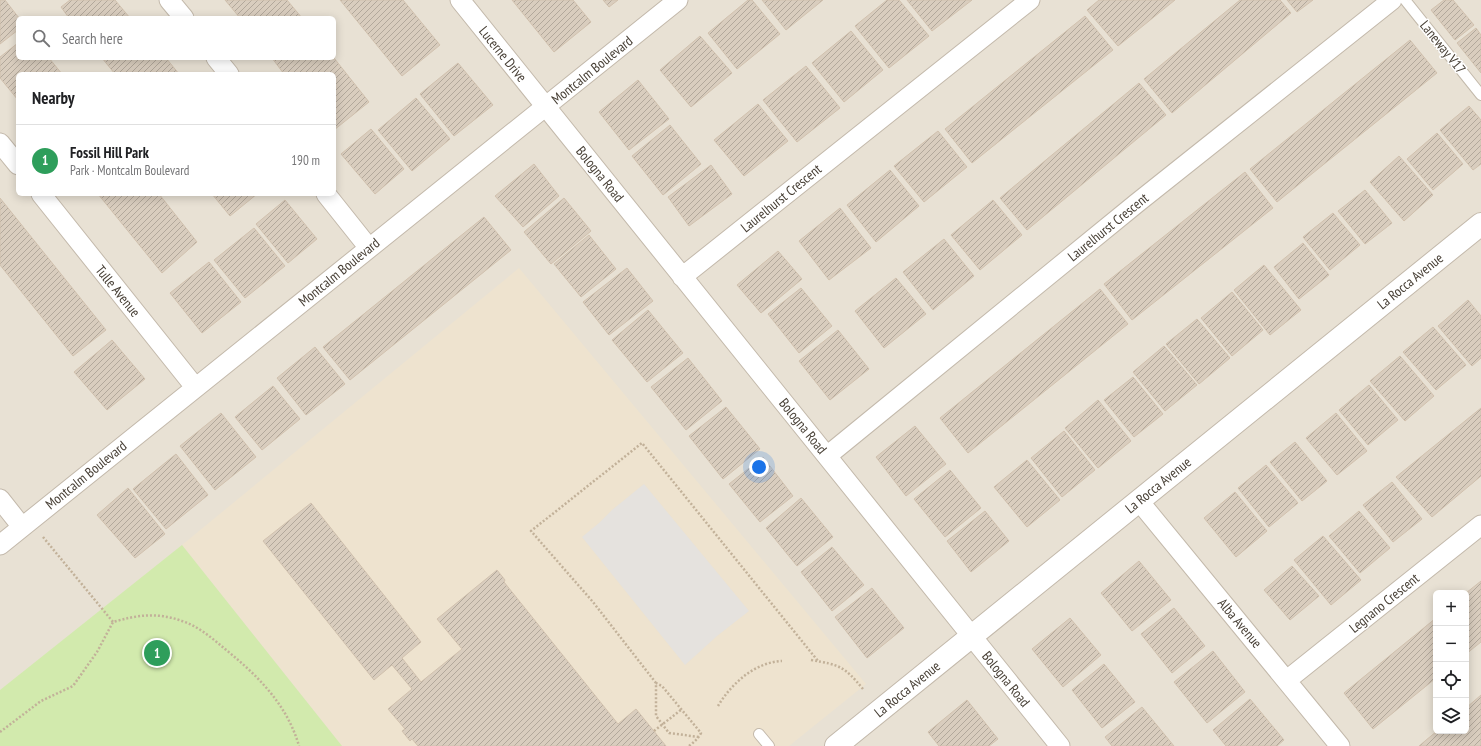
<!DOCTYPE html>
<meta charset="utf-8">
<style>
:root{--surface:#fff;--page:#f6f6f6;--text:#202124;--muted:#757577;--line:#e0e0e0;--accent:#0b8043}
body{margin:0;font-family:"PT Sans Narrow",sans-serif;background:var(--page);color:var(--text)}
.controls{position:absolute;right:12px;bottom:12px;display:grid;overflow:hidden;border-radius:6px;box-shadow:0 2px 10px #0003}
.controls button{width:36px;height:36px;display:grid;place-items:center;padding:0;border:0;border-bottom:1px solid var(--line);background:var(--surface);color:var(--text);font:20px sans-serif}
.you{position:absolute;left:759px;top:467px;width:14px;height:14px;margin:-10px;border:3px solid #fff;border-radius:50%;background:#1a73e8;box-shadow:0 0 0 6px #1a73e833}
.badge{display:grid;place-items:center;width:26px;height:26px;border-radius:50%;background:var(--accent);color:#fff;font-size:13px;font-weight:700}
.pin{position:absolute;translate:-50% -50%;border:2px solid #fff;box-shadow:0 1px 4px #0006}
.list{margin:0;padding:0;list-style:none}
h2{display:flex;justify-content:space-between;align-items:center;height:52px;margin:0;padding:0 16px;font-size:17px}
h2 small{font-size:13px;font-weight:400;color:var(--muted)}
.list li{display:grid;grid-template-columns:26px 1fr auto;gap:12px;align-items:center;box-sizing:border-box;height:72px;padding:0 16px;border-top:1px solid var(--line)}
.list b{display:block;font-size:15px;white-space:nowrap}
.list p{margin:0;font-size:13px;white-space:nowrap;color:var(--muted)}
.list em{font-size:13px;font-style:normal;color:var(--muted)}
.icon{flex:none;width:22px;height:22px;fill:none;stroke:currentColor;stroke-width:2;stroke-linecap:round;stroke-linejoin:round}
.map{position:relative;flex:none;width:1481px;height:746px;overflow:hidden}
.search{position:absolute;background:var(--surface);box-shadow:0 2px 10px #0003;left:16px;top:16px;width:320px;height:44px;display:flex;align-items:center;gap:10px;box-sizing:border-box;padding:0 14px;border-radius:6px;color:var(--muted);font-size:15px}
.panel{position:absolute;background:var(--surface);box-shadow:0 2px 10px #0003;left:16px;top:72px;width:320px;height:124px;border-radius:6px}
.map>svg:first-child{display:block}
</style>
<div class="map">
<svg width="1481" height="746" viewBox="0 0 1481 746">
<defs>
<pattern id="building-hatch" width="6" height="6" patternUnits="userSpaceOnUse"><rect width="6" height="6" fill="#d9cdbe"/><path d="M-1 1l2-2M0 6l6-6M5 7l2-2" fill="none" stroke="#b2a89b"/></pattern>
</defs>
<rect width="100%" height="100%" fill="#f4efe6"/>
<path fill="#e8e1d4" fill-rule="evenodd" d="M 0,0 L 1481,0 L 1481,746 L 0,746 ZM 18,18 L 334,18 L 334,58 L 18,58 ZM 18,74 L 334,74 L 334,194 L 18,194 ZM 1436,593 L 1466,593 L 1466,731 L 1436,731 Z"/>
<path fill="#eee3cf" d="M 519,268 L 866,684 L 789,746 L 342,746 L 182,545 Z"/>
<path fill="#d2eaad" d="M 182,545 L 342,746 L 0,746 L 0,690 Z"/>
<path fill="#e5e2de" d="M 644,484 L 749,611 L 717,636 L 685,665 L 582,537 L 599,523 L 612,510 Z"/>
<path fill="url(#building-hatch)" stroke="#d1c1ae" d="M 0,0 L 5,0 L 19,18 L 18,30 L 0,44 Z
M 70,0 L 115,0 L 130,18 L 69,18 L 61,7 Z
M 225,0 L 287,0 L 302,18 L 240,18 Z
M 340,0 L 403,0 L 440,45 L 402,76 Z
M 512,0 L 573,0 L 591,22 L 554,52 Z
M 603,0 L 618,0 L 609,7 Z
M 748,0 L 752,0 L 780,34 L 737,69 L 708,33 Z
M 762,0 L 823,0 L 786,30 Z
M 887,0 L 899,0 L 929,36 L 889,68 L 855,26 Z
M 907,0 L 972,0 L 932,31 Z
M 1099,0 L 1175,0 L 1118,46 L 1087,10 Z
M 1240,0 L 1280,0 L 1291,13 L 1172,113 L 1144,79 Z
M 1287,0 L 1313,0 L 1297,12 Z
M 1444,0 L 1453,0 L 1474,25 L 1455,40 L 1431,10 Z
M 1085,16 L 1113,50 L 972,163 L 945,129 Z
M 1476,28 L 1481,35 L 1481,73 L 1457,43 Z
M 851,31 L 883,70 L 844,102 L 812,63 Z
M 700,36 L 732,73 L 691,107 L 660,70 Z
M 1410,40 L 1437,73 L 1277,202 L 1250,169 Z
M 18,43 L 18,58 L 49,58 L 62,74 L 18,74 L 18,100 L 0,78 L 0,57 Z
M 102,58 L 166,58 L 179,74 L 115,74 Z
M 272,58 L 334,58 L 369,102 L 334,130 L 334,74 L 284,74 Z
M 458,63 L 493,105 L 454,136 L 420,94 Z
M 806,66 L 840,108 L 797,142 L 763,100 Z
M 638,80 L 669,119 L 629,150 L 599,112 Z
M 1139,83 L 1166,115 L 1027,230 L 1000,198 Z
M 416,98 L 450,139 L 412,171 L 378,130 Z
M 758,104 L 788,141 L 744,176 L 714,140 Z
M 1469,106 L 1481,120 L 1481,164 L 1473,170 L 1440,130 Z
M 670,125 L 701,164 L 663,195 L 632,156 Z
M 371,129 L 404,169 L 375,194 L 341,154 Z
M 938,131 L 967,167 L 924,202 L 894,166 Z
M 1437,133 L 1463,164 L 1433,190 L 1407,159 Z
M 1399,156 L 1433,195 L 1404,221 L 1370,182 Z
M 534,164 L 559,196 L 523,227 L 495,196 Z
M 711,165 L 732,194 L 689,226 L 668,197 Z
M 890,170 L 919,206 L 876,242 L 847,205 Z
M 1245,172 L 1273,208 L 1132,320 L 1104,284 Z
M 1365,190 L 1392,223 L 1365,244 L 1338,211 Z
M 98,194 L 159,194 L 197,242 L 162,273 Z
M 212,194 L 257,194 L 230,216 Z
M 0,198 L 106,330 L 73,356 L 0,265 Z
M 564,198 L 591,231 L 551,264 L 524,232 Z
M 285,200 L 317,239 L 288,263 L 256,224 Z
M 993,200 L 1022,235 L 980,270 L 951,235 Z
M 840,208 L 871,248 L 829,280 L 799,241 Z
M 1333,213 L 1360,245 L 1330,270 L 1303,237 Z
M 484,217 L 511,250 L 350,380 L 323,347 Z
M 254,228 L 285,266 L 245,298 L 214,260 Z
M 589,235 L 616,269 L 581,297 L 554,264 Z
M 944,239 L 974,276 L 933,310 L 903,272 Z
M 1303,243 L 1329,275 L 1299,299 L 1274,267 Z
M 778,251 L 802,279 L 761,313 L 737,285 Z
M 209,262 L 241,302 L 202,333 L 170,293 Z
M 1264,265 L 1301,310 L 1270,335 L 1234,290 Z
M 627,268 L 653,301 L 609,335 L 583,302 Z
M 896,278 L 926,314 L 884,348 L 855,311 Z
M 801,288 L 832,326 L 799,353 L 768,314 Z
M 1100,289 L 1128,324 L 968,453 L 940,418 Z
M 1232,292 L 1263,330 L 1232,356 L 1201,318 Z
M 1468,300 L 1481,316 L 1481,358 L 1472,366 L 1438,326 Z
M 648,310 L 683,353 L 647,382 L 612,340 Z
M 1197,319 L 1230,358 L 1199,384 L 1166,344 Z
M 1433,327 L 1466,365 L 1436,390 L 1403,352 Z
M 838,330 L 869,369 L 830,400 L 799,361 Z
M 112,340 L 145,379 L 107,410 L 74,372 Z
M 1164,346 L 1197,385 L 1165,411 L 1133,372 Z
M 315,347 L 345,384 L 306,415 L 277,378 Z
M 1400,356 L 1434,396 L 1405,421 L 1370,381 Z
M 688,358 L 722,401 L 686,430 L 651,387 Z
M 1133,377 L 1163,414 L 1134,437 L 1104,400 Z
M 1369,385 L 1398,420 L 1368,445 L 1339,410 Z
M 273,386 L 300,419 L 262,450 L 235,417 Z
M 1098,400 L 1131,441 L 1098,468 L 1065,428 Z
M 726,407 L 760,449 L 723,479 L 689,436 Z
M 1481,408 L 1481,476 L 1432,517 L 1396,477 Z
M 221,413 L 256,457 L 215,490 L 180,446 Z
M 1336,413 L 1367,451 L 1337,475 L 1306,438 Z
M 915,426 L 946,464 L 906,496 L 876,457 Z
M 1064,431 L 1095,470 L 1062,497 L 1031,458 Z
M 1295,442 L 1327,481 L 1302,501 L 1270,462 Z
M 176,454 L 208,495 L 166,529 L 133,489 Z
M 763,457 L 793,496 L 760,522 L 729,484 Z
M 1027,460 L 1060,500 L 1027,527 L 994,487 Z
M 1266,465 L 1298,503 L 1269,527 L 1238,488 Z
M 950,470 L 981,508 L 945,537 L 914,499 Z
M 1392,482 L 1422,519 L 1393,542 L 1363,505 Z
M 128,488 L 165,534 L 135,558 L 97,515 Z
M 1235,492 L 1267,531 L 1236,557 L 1204,518 Z
M 801,498 L 833,537 L 797,566 L 766,528 Z
M 311,503 L 421,642 L 402,658 L 421,682 L 462,649 L 437,619 L 497,570 L 505,580 L 504,582 L 618,724 L 636,709 L 666,746 L 418,746 L 412,739 L 410,741 L 402,731 L 405,729 L 388,709 L 412,689 L 392,665 L 374,680 L 263,541 Z
M 985,511 L 1009,541 L 971,572 L 947,541 Z
M 1359,511 L 1390,548 L 1360,573 L 1329,536 Z
M 1323,536 L 1361,580 L 1331,605 L 1294,560 Z
M 832,547 L 864,585 L 832,611 L 801,572 Z
M 1139,561 L 1171,600 L 1132,631 L 1101,593 Z
M 1292,566 L 1319,596 L 1290,620 L 1264,590 Z
M 1481,581 L 1481,642 L 1466,654 L 1466,593 Z
M 872,588 L 904,628 L 867,658 L 835,617 Z
M 1174,608 L 1205,646 L 1172,673 L 1141,634 Z
M 1070,618 L 1101,655 L 1063,687 L 1032,649 Z
M 1436,618 L 1436,678 L 1373,729 L 1344,693 Z
M 1213,651 L 1245,692 L 1207,723 L 1174,682 Z
M 1104,664 L 1135,702 L 1102,728 L 1072,690 Z
M 1481,695 L 1481,746 L 1419,746 L 1437,731 L 1466,731 L 1466,708 Z
M 1250,699 L 1284,740 L 1277,746 L 1226,746 L 1213,730 Z
M 967,700 L 998,739 L 989,746 L 939,746 L 928,732 Z
M 1142,707 L 1174,746 L 1112,746 L 1105,737 Z"/>
<g fill="none" stroke-linecap="round" stroke-linejoin="round">
<g stroke="#c3b9ab" stroke-width="12">
<path id="service" d="M 1405,0 L 1481,95
M 759,734 L 769,746"/>
</g>
<g stroke="#c3b9ab" stroke-width="21">
<path id="minor" d="M 169,0 L 184,18
M 460,0 L 1060,746
M 216,58 L 229,74
M 0,143 L 18,165
M 41,194 L 195,387
M 326,194 L 369,248
M 682,277 L 1030,0
M 827,456 L 1137,203 L 1392,0
M 0,499 L 22,527
M 1139,501 L 1340,746
M 0,545 L 678,0
M 1287,680 L 1481,525"/>
</g>
<g stroke="#c3b9ab" stroke-width="24">
<path id="tertiary" d="M 836,746 L 1481,224"/>
</g>
<path stroke="#c2b199" stroke-width="2.5" stroke-dasharray="2 2" stroke-linecap="butt" d="M 43,537 L 113,622
M 811,660 C 840,665 844,666 863,689
M 656,683 L 593,602 L 531,531 L 642,443 L 818,661
M 718,706 C 731,684 755,662 782,661
M 654,731 L 682,709
M 0,732 L 41,701 L 73,686 L 97,652 L 113,622 C 137,615 157,612 182,621 C 198,626 212,638 225,649 C 257,675 287,704 299,746
M 689,746 C 694,742 698,739 701,733 L 662,686 L 656,683 L 656,716 L 669,733 L 699,737"/>
<use href="#service" stroke="#fff" stroke-width="10"/>
<use href="#minor" stroke="#fff" stroke-width="19"/>
<use href="#tertiary" stroke="#fff" stroke-width="22"/>
</g>
<g text-anchor="middle" dominant-baseline="central" stroke-width="3" stroke-linejoin="round" paint-order="stroke">
<g font-size="14" fill="#473f35" stroke="#fff">
<text transform="translate(1443 47) rotate(51)">Laneway V17</text>
<text transform="translate(503 54) rotate(51)">Lucerne Drive</text>
<text transform="translate(592 70) rotate(-39)">Montcalm Boulevard</text>
<text transform="translate(600 174) rotate(51)">Bologna Road</text>
<text transform="translate(781 198) rotate(-39)">Laurelhurst Crescent</text>
<text transform="translate(1108 227) rotate(-39)">Laurelhurst Crescent</text>
<text transform="translate(339 272) rotate(-39)">Montcalm Boulevard</text>
<text transform="translate(1410 281) rotate(-39)">La Rocca Avenue</text>
<text transform="translate(118 291) rotate(51)">Tulle Avenue</text>
<text transform="translate(803 426) rotate(51)">Bologna Road</text>
<text transform="translate(86 475) rotate(-39)">Montcalm Boulevard</text>
<text transform="translate(1158 485) rotate(-39)">La Rocca Avenue</text>
<text transform="translate(1384 603) rotate(-39)">Legnano Crescent</text>
<text transform="translate(1240 623) rotate(50)">Alba Avenue</text>
<text transform="translate(1006 679) rotate(51)">Bologna Road</text>
<text transform="translate(907 689) rotate(-39)">La Rocca Avenue</text>
</g>
</g>
</svg>
<div class="controls">
<button>+</button>
<button>−</button>
<button><svg class="icon" aria-label="locate" viewBox="0 0 24 24"><circle cx="12" cy="12" r="6"/><path d="M12 2v4M12 18v4M2 12h4M18 12h4"/></svg></button>
<button><svg class="icon" aria-label="layers" viewBox="0 0 24 24"><path d="M12 4l9 5-9 5-9-5zM3 14l9 5 9-5"/></svg></button>
</div>
<div class="you"></div>
<div class="pin badge" style="left:157px;top:653px;background:#2e9e5b">1</div>
<div class="search"><svg class="icon" aria-label="search" viewBox="0 0 24 24"><circle cx="10" cy="10" r="6"/><path d="M15 15l6 6"/></svg>Search here</div>
<section class="panel">
<h2>Nearby<small></small></h2>
<ul class="list">
<li><span class="badge" style="background:#2e9e5b">1</span><div><b>Fossil Hill Park</b><p>Park · Montcalm Boulevard</p></div><em>190 m</em></li>
</ul>
</section>
</div>
